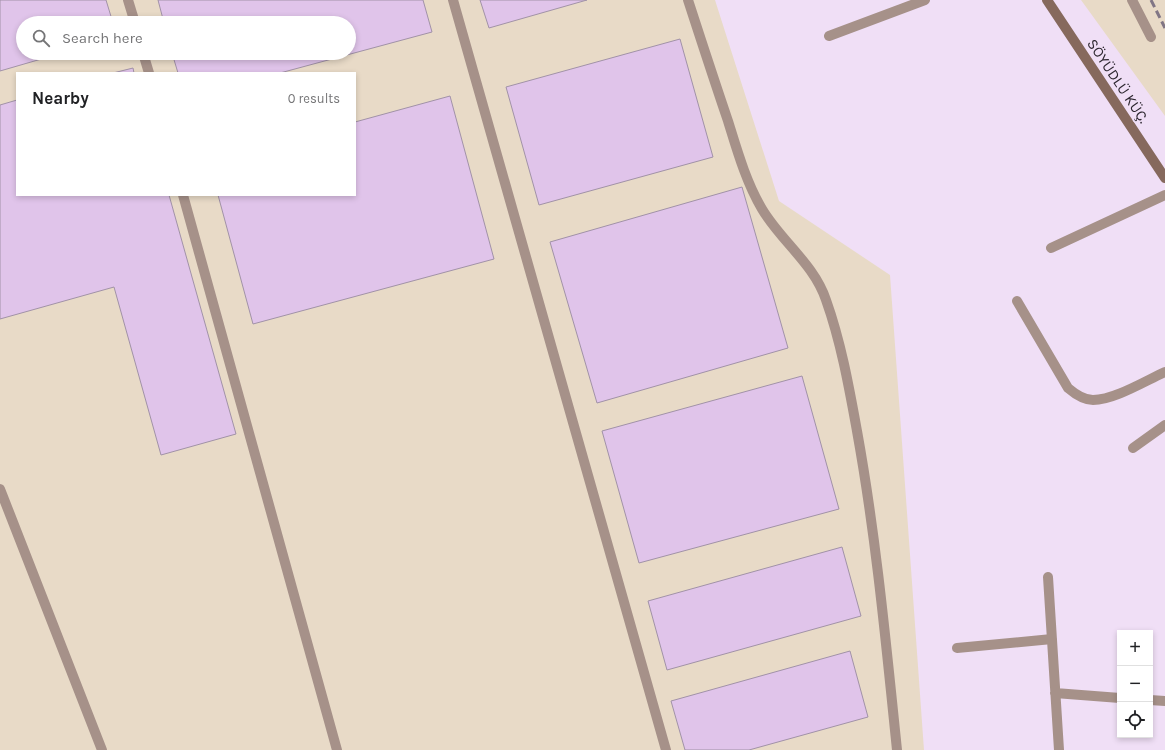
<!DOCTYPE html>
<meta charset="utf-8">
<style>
:root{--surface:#fff;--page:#f2f2f2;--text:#202124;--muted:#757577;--line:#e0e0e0}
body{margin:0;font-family:Karla,sans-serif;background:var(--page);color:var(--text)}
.controls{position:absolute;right:12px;bottom:12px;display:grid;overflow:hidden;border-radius:0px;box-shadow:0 2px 6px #0003}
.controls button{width:36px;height:36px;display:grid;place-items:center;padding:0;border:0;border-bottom:1px solid var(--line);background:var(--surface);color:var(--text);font:20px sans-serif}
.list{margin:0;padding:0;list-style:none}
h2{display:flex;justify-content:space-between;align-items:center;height:52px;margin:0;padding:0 16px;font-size:17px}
h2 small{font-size:13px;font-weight:400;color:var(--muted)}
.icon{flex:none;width:22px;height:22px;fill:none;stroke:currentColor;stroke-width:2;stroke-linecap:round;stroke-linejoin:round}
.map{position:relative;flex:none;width:1165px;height:750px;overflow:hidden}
.search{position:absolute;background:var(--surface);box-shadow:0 2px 6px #0003;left:16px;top:16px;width:340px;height:44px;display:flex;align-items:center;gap:10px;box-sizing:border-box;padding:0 14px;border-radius:22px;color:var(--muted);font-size:15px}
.panel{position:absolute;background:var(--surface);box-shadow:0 2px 6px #0003;left:16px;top:72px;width:340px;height:124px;border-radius:0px}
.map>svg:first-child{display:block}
</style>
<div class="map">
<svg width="1165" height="750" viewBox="0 0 1165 750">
<rect width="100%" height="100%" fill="#f0dff6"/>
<path fill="#e8dac7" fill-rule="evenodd" d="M 0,0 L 715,0 L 779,201 L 890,275 L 924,750 L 0,750 ZM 23,23 L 349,23 L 349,53 L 23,53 ZM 17,73 L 355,73 L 355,195 L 17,195 Z
M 1081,0 L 1165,0 L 1165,116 Z"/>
<path fill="#e0c4ea" stroke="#a192a7" d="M 0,0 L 106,0 L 113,23 L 23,23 L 23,53 L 62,53 L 0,71 Z
M 158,0 L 423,0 L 432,32 L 280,73 L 178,73 L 172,53 L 349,53 L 349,23 L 164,23 Z
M 480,0 L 587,0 L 489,28 Z
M 680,39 L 713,157 L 539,205 L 506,87 Z
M 133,68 L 134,73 L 113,73 Z
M 450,96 L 494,259 L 253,324 L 218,195 L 355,195 L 355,122 Z
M 17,100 L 17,195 L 169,195 L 236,434 L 161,455 L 114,287 L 0,319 L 0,105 Z
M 742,187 L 788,348 L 597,403 L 550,242 Z
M 802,376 L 839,509 L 639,563 L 602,431 Z
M 842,547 L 861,616 L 667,670 L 648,601 Z
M 850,651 L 868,717 L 749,750 L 685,750 L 671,701 Z"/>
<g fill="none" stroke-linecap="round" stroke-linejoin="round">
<path stroke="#a69189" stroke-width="10" d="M 128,0 L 135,23
M 453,0 L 666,750
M 688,0 C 701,40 714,80 728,121 C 737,150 746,182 762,209 C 781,241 814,264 826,300 C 841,342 849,387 857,431 C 876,536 886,643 897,750
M 1132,0 L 1151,37
M 829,36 L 925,0
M 143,53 L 149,73
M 183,195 L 337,750
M 1017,301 L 1068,388 C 1075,394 1083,400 1093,400 C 1114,400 1145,381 1165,372
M 1133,448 L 1165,425
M 0,489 L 102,750"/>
<path stroke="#a69189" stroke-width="10" d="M 1051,248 L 1165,195
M 1048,577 L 1059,750
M 957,648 L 1052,639
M 1055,693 L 1120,698
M 1150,700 L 1165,701"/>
<path stroke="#86695d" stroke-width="10" d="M 1047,0 L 1165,178"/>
<path stroke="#817685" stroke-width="3" stroke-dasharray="8 4" stroke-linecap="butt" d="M 1151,0 L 1165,28"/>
</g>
<g text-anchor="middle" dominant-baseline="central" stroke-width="3.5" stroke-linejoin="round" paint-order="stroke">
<g font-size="15" fill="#2d2730" stroke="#f0dff6">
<text transform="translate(1118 81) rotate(56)">SÖYÜDLÜ KÜÇ.</text>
</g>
</g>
</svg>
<div class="controls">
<button>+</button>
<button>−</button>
<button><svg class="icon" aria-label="locate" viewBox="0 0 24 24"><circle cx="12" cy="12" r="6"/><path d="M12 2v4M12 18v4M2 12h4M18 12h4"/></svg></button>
</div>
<div class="search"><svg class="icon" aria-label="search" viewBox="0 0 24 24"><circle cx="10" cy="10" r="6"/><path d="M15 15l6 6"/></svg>Search here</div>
<section class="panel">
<h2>Nearby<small>0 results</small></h2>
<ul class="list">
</ul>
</section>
</div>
